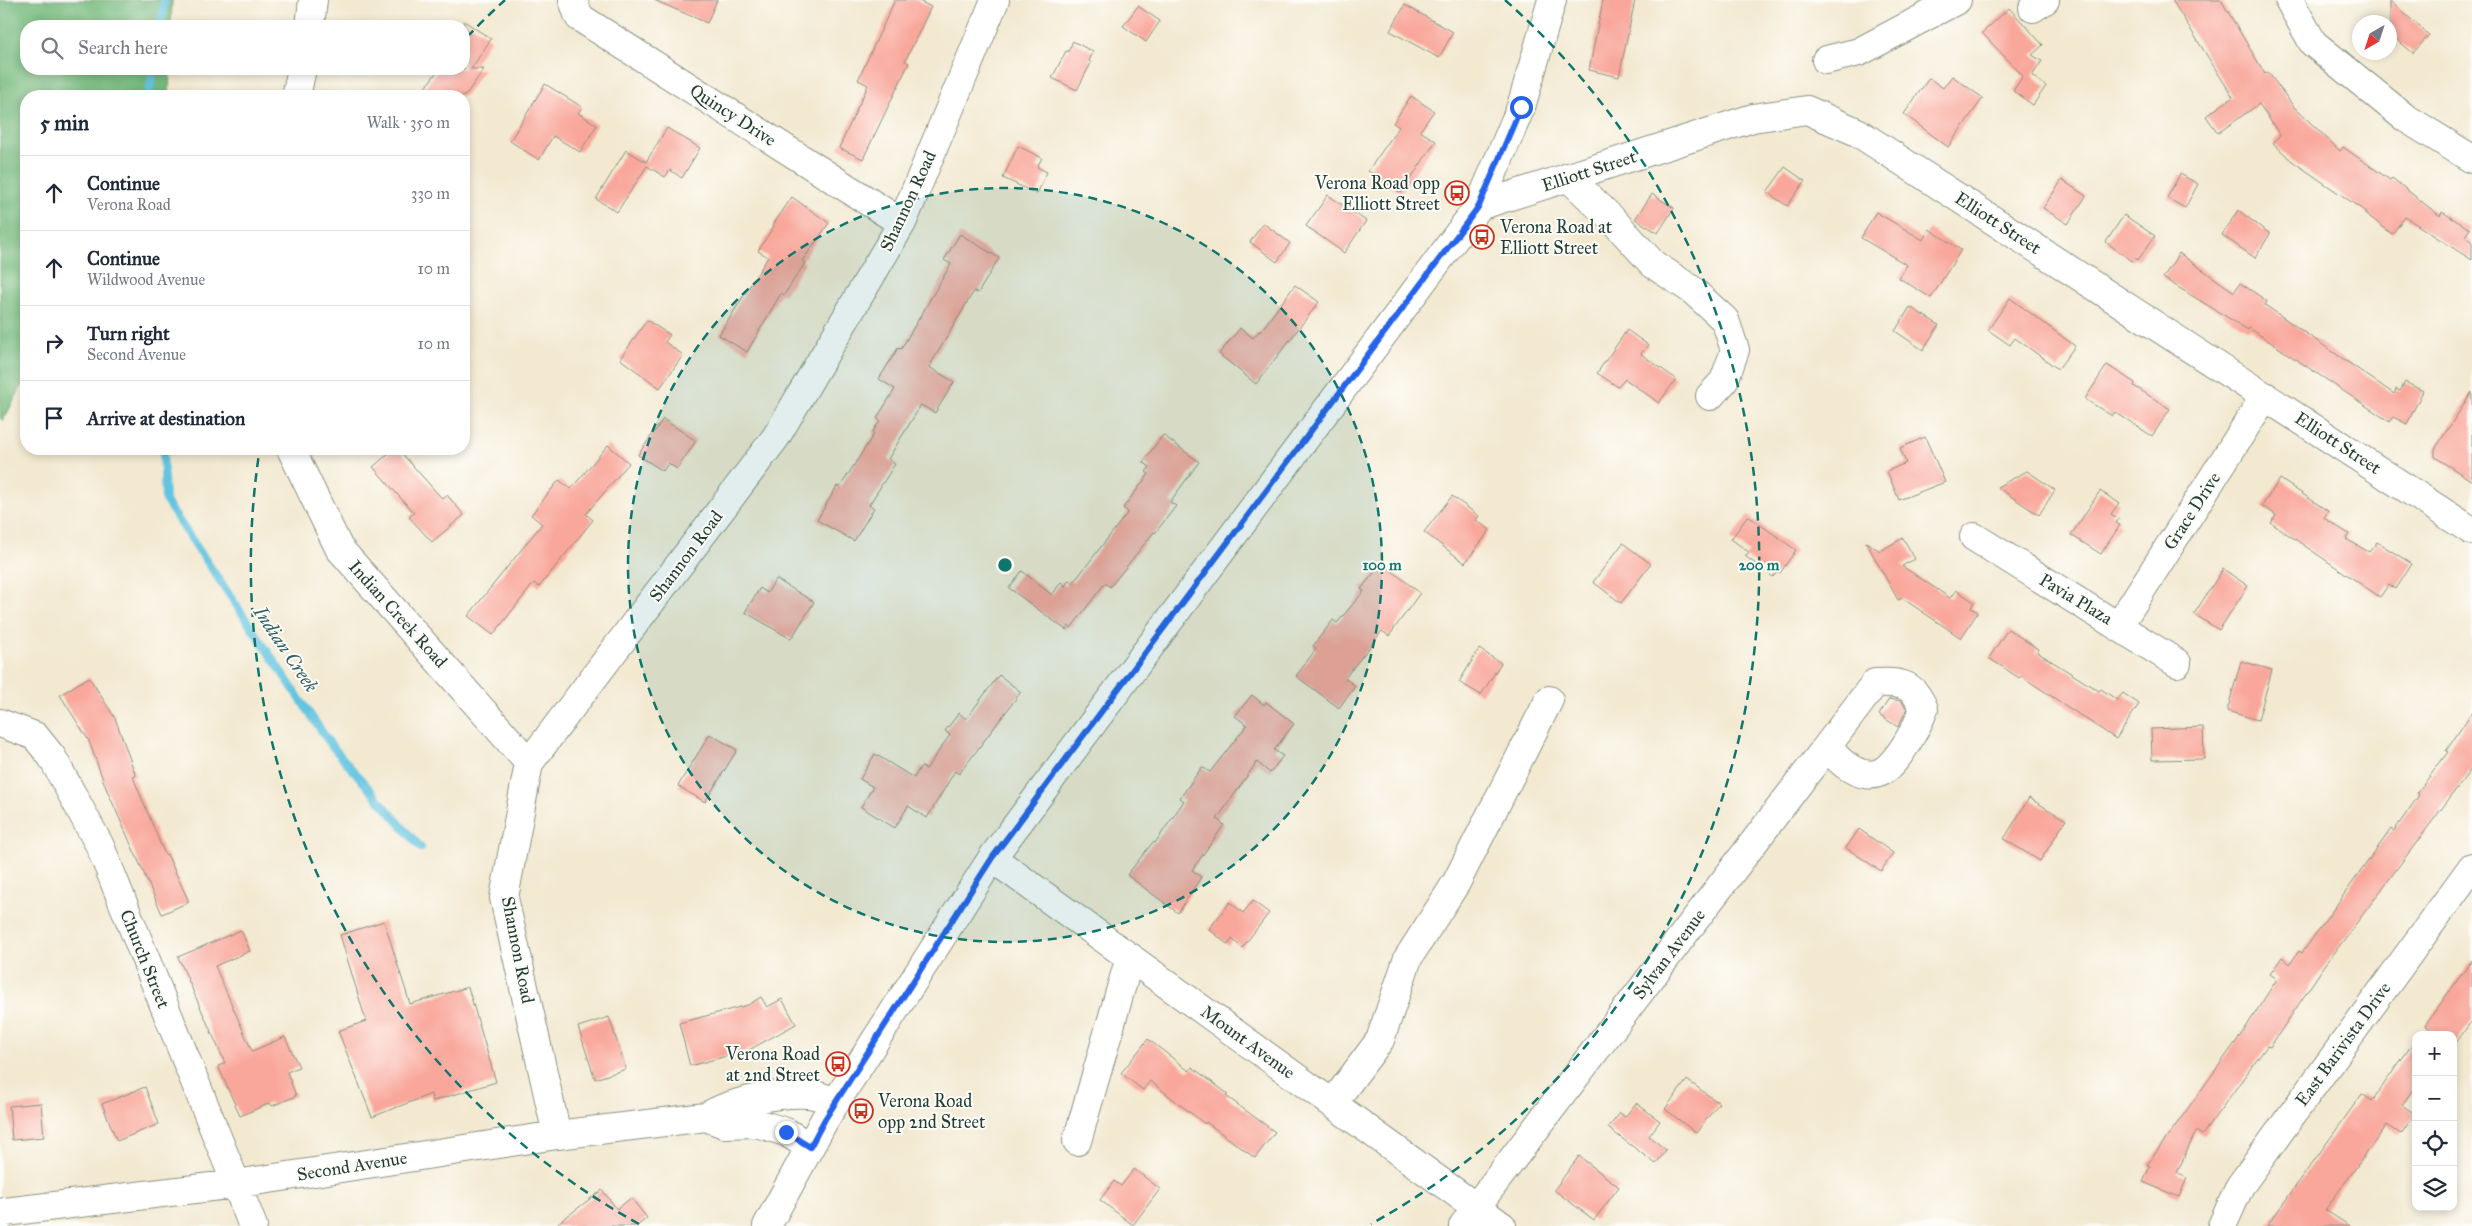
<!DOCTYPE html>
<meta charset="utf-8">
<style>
:root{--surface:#fff;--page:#f2f2f3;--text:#1f2937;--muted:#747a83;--line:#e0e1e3}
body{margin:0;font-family:"IM FELL Great Primer",serif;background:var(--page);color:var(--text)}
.controls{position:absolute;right:15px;bottom:15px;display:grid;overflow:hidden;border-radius:10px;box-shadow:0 2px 8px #0003}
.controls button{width:45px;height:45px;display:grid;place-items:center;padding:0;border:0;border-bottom:1px solid var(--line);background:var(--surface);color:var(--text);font:25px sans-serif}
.compass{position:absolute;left:2352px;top:15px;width:45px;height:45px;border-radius:50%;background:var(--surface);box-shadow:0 2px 8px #0003;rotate:219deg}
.stop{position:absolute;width:15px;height:15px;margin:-11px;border:4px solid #2563eb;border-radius:50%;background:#fff}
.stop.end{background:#2563eb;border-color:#fff;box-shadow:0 1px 5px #0008}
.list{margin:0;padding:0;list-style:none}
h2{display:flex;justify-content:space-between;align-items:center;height:65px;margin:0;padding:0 20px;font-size:21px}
h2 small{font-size:16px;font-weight:400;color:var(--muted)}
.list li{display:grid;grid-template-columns:32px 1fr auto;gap:15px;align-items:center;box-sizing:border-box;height:75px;padding:0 20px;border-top:1px solid var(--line)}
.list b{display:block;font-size:19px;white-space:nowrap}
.list p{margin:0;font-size:16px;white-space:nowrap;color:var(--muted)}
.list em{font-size:16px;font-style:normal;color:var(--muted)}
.icon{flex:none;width:28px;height:28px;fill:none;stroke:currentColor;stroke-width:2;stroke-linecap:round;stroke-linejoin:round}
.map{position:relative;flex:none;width:2472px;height:1226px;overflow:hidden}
.search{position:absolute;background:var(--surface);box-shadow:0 2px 8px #0003;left:20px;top:20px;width:450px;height:55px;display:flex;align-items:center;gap:12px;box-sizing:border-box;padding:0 18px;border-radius:20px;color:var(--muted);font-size:19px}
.panel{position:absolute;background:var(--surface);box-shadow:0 2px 8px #0003;left:20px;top:90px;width:450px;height:365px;border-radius:20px}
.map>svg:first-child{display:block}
</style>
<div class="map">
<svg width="2472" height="1226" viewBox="0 0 2472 1226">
<rect width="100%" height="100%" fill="#fdfcf7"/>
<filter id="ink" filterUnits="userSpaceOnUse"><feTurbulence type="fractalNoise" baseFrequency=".02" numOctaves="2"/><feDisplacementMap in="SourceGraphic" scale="10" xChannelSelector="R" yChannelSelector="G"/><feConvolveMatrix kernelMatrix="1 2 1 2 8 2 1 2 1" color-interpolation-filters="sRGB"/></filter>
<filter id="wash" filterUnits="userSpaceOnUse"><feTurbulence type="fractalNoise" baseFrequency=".0096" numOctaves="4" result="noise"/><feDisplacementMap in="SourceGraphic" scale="20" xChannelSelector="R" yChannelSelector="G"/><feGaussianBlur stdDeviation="1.12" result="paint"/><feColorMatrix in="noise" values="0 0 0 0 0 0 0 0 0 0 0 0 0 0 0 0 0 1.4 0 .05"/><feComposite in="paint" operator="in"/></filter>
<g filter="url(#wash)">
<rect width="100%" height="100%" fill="#f3e9d1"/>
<path fill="#76ba7e" stroke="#4a7c59" d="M 0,0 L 172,0 L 171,26 L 26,26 L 26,69 L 170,69 L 169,96 L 26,96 L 26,378 L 3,421 L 0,418 Z"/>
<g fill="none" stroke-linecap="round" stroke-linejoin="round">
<path stroke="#63c4e1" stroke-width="8" d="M 160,26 L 165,0
M 149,96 L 153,69
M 163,449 L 165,500 L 331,745 L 421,848"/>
</g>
<g id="blocks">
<path fill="#f9a79b" d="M 654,0 L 717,0 L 707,23 Z
M 895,0 L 917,0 L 931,7 L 905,61 L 909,63 L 863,159 L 839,148 L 868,85 L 858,80 Z
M 1603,0 L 1635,0 L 1619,77 L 1589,70 Z
M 2172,0 L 2221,0 L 2265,74 L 2268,72 L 2294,107 L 2340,151 L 2343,147 L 2390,180 L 2392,178 L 2440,216 L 2442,212 L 2470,229 L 2465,236 L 2472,242 L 2472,260 L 2405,217 L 2392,234 L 2365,213 L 2366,212 L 2292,161 L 2273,143 L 2280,135 L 2259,104 L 2218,133 L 2206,116 L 2233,97 Z
M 2390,1 L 2429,35 L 2413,53 L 2390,34 Z
M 1405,5 L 1453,32 L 1439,58 L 1390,31 Z
M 1138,6 L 1160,21 L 1146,42 L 1123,26 Z
M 2009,8 L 2043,45 L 2032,55 L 2042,61 L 2032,76 L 2046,86 L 2033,105 L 2013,91 L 2023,76 L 1982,33 Z
M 464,21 L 491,39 L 471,69 L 484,69 L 465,96 L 419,96 L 439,69 L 464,69 Z
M 1073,41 L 1093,52 L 1089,61 L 1091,63 L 1077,90 L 1052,78 L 1066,51 L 1068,52 Z
M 1952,76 L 1983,98 L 1948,147 L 1904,114 L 1929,78 L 1943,88 Z
M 545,84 L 582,107 L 578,113 L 597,125 L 580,152 L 553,136 L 539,160 L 510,141 Z
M 1411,96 L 1434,111 L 1420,131 L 1436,141 L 1401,193 L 1368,171 L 1399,127 L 1393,123 Z
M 667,128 L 700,148 L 682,178 L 670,170 L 665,177 L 647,166 L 617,212 L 596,199 L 626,150 L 646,162 Z
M 1018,146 L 1042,158 L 1037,167 L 1047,172 L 1037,194 L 1003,178 Z
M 1785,167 L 1805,181 L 1787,206 L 1767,192 Z
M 2180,174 L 2198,184 L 2185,208 L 2167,198 Z
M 2062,180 L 2086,196 L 2068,224 L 2043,208 Z
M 1652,194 L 1674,208 L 1658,233 L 1635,219 Z
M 1328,195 L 1366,221 L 1344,253 L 1306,226 Z
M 792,197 L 829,223 L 802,261 L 805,263 L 784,295 L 781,293 L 747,352 L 719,335 L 768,257 L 758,251 L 774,226 L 773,225 Z
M 2238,210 L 2270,234 L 2255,258 L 2222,235 Z
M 1876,212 L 1923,240 L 1929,229 L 1961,250 L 1931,298 L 1899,278 L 1907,265 L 1861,238 Z
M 2124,215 L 2155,236 L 2138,260 L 2135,258 L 2132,261 L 2106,242 Z
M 1263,223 L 1290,243 L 1277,262 L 1250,242 Z
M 960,234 L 999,258 L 978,293 L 974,291 L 929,367 L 954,382 L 935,413 L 921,405 L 888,459 L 895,464 L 869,505 L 874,508 L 854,541 L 817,520 L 837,486 L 840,487 L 874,434 L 872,433 L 880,421 L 877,418 L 895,389 L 879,379 L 898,348 L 901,349 L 951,264 L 944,260 Z
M 2179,253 L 2234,292 L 2240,283 L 2267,301 L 2265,305 L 2394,394 L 2396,389 L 2400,391 L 2405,382 L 2423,391 L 2407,424 L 2393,417 L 2390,422 L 2249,328 L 2248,330 L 2163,278 Z
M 1295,285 L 1319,302 L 1256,384 L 1219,354 L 1240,328 L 1253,338 L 1259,331 L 1260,332 Z
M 2010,298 L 2075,346 L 2058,369 L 2015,338 L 2010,345 L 1988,330 Z
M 1910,307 L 1939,325 L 1923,350 L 1895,331 Z
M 647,320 L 670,335 L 665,342 L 683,355 L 660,388 L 620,359 Z
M 1627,330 L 1648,345 L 1641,354 L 1676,379 L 1659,403 L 1625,379 L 1618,387 L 1597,373 Z
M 2107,365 L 2135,383 L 2134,386 L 2170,409 L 2152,436 L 2115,412 L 2112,416 L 2085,399 Z
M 2472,392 L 2472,481 L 2435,457 L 2435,449 Z
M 663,419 L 696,441 L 677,469 L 668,463 L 663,471 L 638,455 Z
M 1163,435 L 1199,462 L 1170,502 L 1176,506 L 1155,533 L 1154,532 L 1110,587 L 1105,583 L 1071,628 L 1069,626 L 1066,630 L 1009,588 L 1022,571 L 1052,595 L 1061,582 L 1065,586 L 1069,580 L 1073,583 L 1128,512 L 1123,508 L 1149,474 L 1146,472 L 1150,467 L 1143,462 Z
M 1925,437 L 1945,482 L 1899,500 L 1887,471 L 1906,463 L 1900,448 Z
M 608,445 L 629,463 L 586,514 L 593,520 L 539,587 L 534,583 L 493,635 L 468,616 L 542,524 L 531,515 L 559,480 L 571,489 Z
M 394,449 L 398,449 L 437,493 L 443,499 L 447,495 L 464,515 L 432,542 L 409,517 L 414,513 L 373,467 Z
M 2027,471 L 2055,490 L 2039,515 L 1997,487 Z
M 2280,479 L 2328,511 L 2324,518 L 2349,534 L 2346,539 L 2369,552 L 2377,542 L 2412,564 L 2396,589 L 2389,584 L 2380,597 L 2271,523 L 2276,515 L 2262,506 Z
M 2100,491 L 2119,503 L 2111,514 L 2119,519 L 2116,523 L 2120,525 L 2101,554 L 2071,535 Z
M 1452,496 L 1479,516 L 1476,520 L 1490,530 L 1465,563 L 1424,532 Z
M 1748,516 L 1796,550 L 1780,573 L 1778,571 L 1773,577 L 1745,556 L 1749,552 L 1731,539 Z
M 1903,538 L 1915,559 L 1902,566 L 1950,598 L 1956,590 L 1974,602 L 1971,608 L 1978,612 L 1961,638 L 1902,598 L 1898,600 L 1866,542 L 1880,551 Z
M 1623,543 L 1651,564 L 1621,603 L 1593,582 Z
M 1382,563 L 1420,593 L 1389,636 L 1382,631 L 1345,678 L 1355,686 L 1339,708 L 1296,676 L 1316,649 L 1313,646 L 1333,620 L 1337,623 L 1364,591 L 1361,589 Z
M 2223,569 L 2248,586 L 2219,630 L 2194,614 Z
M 776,579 L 814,602 L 791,639 L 745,612 L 760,588 L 767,593 Z
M 2008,629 L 2038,649 L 2037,652 L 2099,691 L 2101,689 L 2117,700 L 2123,693 L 2139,704 L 2116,739 L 2021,676 L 2019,678 L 1989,658 Z
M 1479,649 L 1501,663 L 1481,695 L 1459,682 Z
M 2241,661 L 2272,670 L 2258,720 L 2227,711 Z
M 999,675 L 1021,692 L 959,774 L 955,771 L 927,818 L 908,806 L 895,828 L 861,807 L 873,787 L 860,779 L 875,754 L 914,778 L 921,766 L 926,769 L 950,735 L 945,731 L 959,713 L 966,719 Z
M 89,677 L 115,718 L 136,776 L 133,777 L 165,855 L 167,854 L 189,902 L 162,914 L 106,788 L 89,741 L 60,695 Z
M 1252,695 L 1264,705 L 1266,702 L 1294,724 L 1274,750 L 1283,756 L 1270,773 L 1257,762 L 1217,819 L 1224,825 L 1192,870 L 1201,877 L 1178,913 L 1127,875 L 1153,842 L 1155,843 L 1184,801 L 1180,798 L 1202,767 L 1210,772 L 1247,725 L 1235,716 Z
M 1889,699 L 1901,701 L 1907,709 L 1898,727 L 1879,715 Z
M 2472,712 L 2472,768 L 2323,968 L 2270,1047 L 2267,1046 L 2202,1135 L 2196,1131 L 2177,1173 L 2187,1178 L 2179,1197 L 2143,1182 L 2150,1166 L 2147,1165 L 2243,1032 L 2277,979 L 2270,974 L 2282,957 L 2290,964 L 2299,951 L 2302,953 L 2391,829 L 2394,831 L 2419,795 L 2417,793 L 2448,752 L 2446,751 Z
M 2203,727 L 2204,759 L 2152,760 L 2151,729 Z
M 710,734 L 737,750 L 705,802 L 678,786 Z
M 2029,798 L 2066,820 L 2040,861 L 2004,839 Z
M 1859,829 L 1893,853 L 1881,871 L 1846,848 Z
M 1253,901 L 1269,913 L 1242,948 L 1232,939 L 1228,945 L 1209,929 L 1230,902 L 1243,913 Z
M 384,921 L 410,1004 L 468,987 L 496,1082 L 433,1101 L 431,1094 L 372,1117 L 338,1031 L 366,1021 L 340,935 Z
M 241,930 L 250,951 L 215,966 L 252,1051 L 285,1037 L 299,1067 L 287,1072 L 296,1096 L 272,1106 L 270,1103 L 240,1116 L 218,1066 L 225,1063 L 178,957 Z
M 2472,960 L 2472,1020 L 2454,1046 L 2453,1035 L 2438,1035 L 2425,1025 Z
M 761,997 L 767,1007 L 782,999 L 796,1024 L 749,1050 L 690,1066 L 679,1023 L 748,1005 Z
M 609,1017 L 626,1069 L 595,1079 L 578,1027 Z
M 1148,1039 L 1189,1071 L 1192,1067 L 1228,1094 L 1226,1096 L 1275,1132 L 1255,1158 L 1206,1122 L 1205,1124 L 1150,1081 L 1143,1090 L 1121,1073 Z
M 2416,1039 L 2416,1085 L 2402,1105 L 2415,1114 L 2401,1134 L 2387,1125 L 2325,1210 L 2350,1226 L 2267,1226 L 2362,1094 L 2372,1101 Z
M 1687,1080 L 1719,1103 L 1696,1133 L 1665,1109 Z
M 145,1087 L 159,1124 L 117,1141 L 102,1104 Z
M 41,1103 L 44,1137 L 12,1140 L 9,1106 Z
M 1636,1103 L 1660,1121 L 1649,1136 L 1666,1150 L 1656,1164 L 1608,1128 L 1620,1113 L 1625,1117 Z
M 1579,1156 L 1619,1187 L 1594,1220 L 1554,1190 Z
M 1134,1169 L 1160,1189 L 1133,1225 L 1100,1200 L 1114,1181 L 1121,1186 Z
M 602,1190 L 617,1209 L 631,1198 L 647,1218 L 637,1226 L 554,1226 Z"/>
</g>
</g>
<g filter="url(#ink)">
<use href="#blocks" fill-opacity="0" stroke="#899382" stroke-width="1"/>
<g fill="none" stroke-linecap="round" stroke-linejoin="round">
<g stroke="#899382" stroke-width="30">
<path id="minor" d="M 573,0 L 579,17 L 902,223
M 2289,0 L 2313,43 L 2404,117 L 2472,159
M 2033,8 L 2045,0
M 310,26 L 313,0
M 1826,60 L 1859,52 L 1957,0
M 296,96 L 302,69
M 1568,177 L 1611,218 L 1653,264 L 1692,290 L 1725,320 L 1735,350 L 1724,381 L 1710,396
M 1479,206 L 1753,118 L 1807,110 L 1857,132 L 2472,531
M 291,449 L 339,548 L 529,763
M 1974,537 L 2177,663
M 2119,625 L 2265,396
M 0,723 L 35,736 L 52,757 L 100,846 L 253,1226
M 992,858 L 1502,1226
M 1333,1103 L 1380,1040 L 1408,958 L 1456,883 L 1549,700
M 706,1117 L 724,1124 L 756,1123 L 786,1132 L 810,1147
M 557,1135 L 504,898 L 529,763 L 776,437 L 902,223 L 995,0
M 1077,1141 L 1130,957
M 0,1218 L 5,1212 L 236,1184 L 557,1135 L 706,1117 C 731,1101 780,1092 809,1094 C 818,1095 827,1099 836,1102
M 767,1226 L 825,1119 L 992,858 L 1479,206 L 1521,107 L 1552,0
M 1463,1226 L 1476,1207 L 1828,745 L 1875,683 C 1902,682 1913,683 1924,709 C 1918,725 1899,761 1883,771 C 1863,783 1837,762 1828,745
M 2222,1226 L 2240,1186 L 2472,867"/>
</g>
<use href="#minor" stroke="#fff" stroke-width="28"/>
</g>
</g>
<g fill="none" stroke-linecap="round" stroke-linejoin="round" filter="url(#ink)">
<path stroke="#2563eb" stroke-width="6" d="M 786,1132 L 810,1147 L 825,1119 L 992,858 L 1479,206 L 1521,107"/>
</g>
<circle cx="1005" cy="565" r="377" fill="#0f766e" fill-opacity=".12"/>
<g fill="none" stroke="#0f766e" stroke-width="2.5" stroke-dasharray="9 6">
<circle cx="1005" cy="565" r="377"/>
<path d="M639 1224A754 754 0 0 1 259 454M467 37A754 754 0 0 1 505 0M1505 0A754 754 0 0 1 1371 1224"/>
</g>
<defs>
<g id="bus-ring" transform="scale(1.25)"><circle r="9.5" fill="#fdfcf7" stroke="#c8321e" stroke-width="1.5"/><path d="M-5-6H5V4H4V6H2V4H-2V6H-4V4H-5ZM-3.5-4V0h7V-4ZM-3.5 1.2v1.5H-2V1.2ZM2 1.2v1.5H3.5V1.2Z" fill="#c8321e"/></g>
</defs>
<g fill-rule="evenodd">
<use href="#bus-ring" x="1457" y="193"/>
<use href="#bus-ring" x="1482" y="237"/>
<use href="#bus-ring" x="838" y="1064"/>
<use href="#bus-ring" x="861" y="1111"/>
</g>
<g text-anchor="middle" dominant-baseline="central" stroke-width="4" stroke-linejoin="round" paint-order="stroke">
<g font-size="18" fill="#1f3d34" stroke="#fdfcf7">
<text transform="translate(733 115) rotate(33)">Quincy Drive</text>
<text transform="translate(1589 171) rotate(-18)">Elliott Street</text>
<text transform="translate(908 201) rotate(-65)">Shannon Road</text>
<text transform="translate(1998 223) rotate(33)">Elliott Street</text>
<text transform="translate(2338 443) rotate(33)">Elliott Street</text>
<text transform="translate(2192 511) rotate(-57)">Grace Drive</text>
<text transform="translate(686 556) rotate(-53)">Shannon Road</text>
<text transform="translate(2076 599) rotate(31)">Pavia Plaza</text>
<text transform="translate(398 614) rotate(48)">Indian Creek Road</text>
<text transform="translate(518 950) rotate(79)">Shannon Road</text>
<text transform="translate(1669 954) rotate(-53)">Sylvan Avenue</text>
<text transform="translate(145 959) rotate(68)">Church Street</text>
<text transform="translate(1248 1042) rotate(36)">Mount Avenue</text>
<text transform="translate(2343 1044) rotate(-54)">East Barivista Drive</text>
<text transform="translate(352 1166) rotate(-9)">Second Avenue</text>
</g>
<g font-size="18" fill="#1f3d34" stroke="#fdfcf7" text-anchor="end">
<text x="1440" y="183">Verona Road opp<tspan x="1440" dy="21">Elliott Street</tspan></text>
<text x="1500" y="227" text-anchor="start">Verona Road at<tspan x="1500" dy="21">Elliott Street</tspan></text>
<text x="820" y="1054">Verona Road<tspan x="820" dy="21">at 2nd Street</tspan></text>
<text x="878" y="1101" text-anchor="start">Verona Road<tspan x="878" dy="21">opp 2nd Street</tspan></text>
</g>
<g font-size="19" font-style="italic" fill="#305f5f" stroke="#fdfcf7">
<text transform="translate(286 649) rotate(56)">Indian Creek</text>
</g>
</g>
<circle cx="1005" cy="565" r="8" fill="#0f766e" stroke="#fdfcf7" stroke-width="2.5"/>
<g font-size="15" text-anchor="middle" font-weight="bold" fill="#0f766e" stroke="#fdfcf7" stroke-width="4" stroke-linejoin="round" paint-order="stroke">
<text x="1382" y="570">100 m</text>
<text x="1759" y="570">200 m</text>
</g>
</svg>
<div class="controls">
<button>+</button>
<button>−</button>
<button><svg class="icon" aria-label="locate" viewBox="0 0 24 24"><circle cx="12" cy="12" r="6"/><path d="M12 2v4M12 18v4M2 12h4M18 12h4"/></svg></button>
<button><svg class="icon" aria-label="layers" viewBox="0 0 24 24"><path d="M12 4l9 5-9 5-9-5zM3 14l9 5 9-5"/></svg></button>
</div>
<svg class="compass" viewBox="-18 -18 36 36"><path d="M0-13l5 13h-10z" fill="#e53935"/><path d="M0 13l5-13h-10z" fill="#747a83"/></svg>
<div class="stop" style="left:1521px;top:107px"></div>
<div class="stop end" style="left:786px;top:1132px"></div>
<div class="search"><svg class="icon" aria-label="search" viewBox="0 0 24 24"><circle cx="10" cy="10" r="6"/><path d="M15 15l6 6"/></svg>Search here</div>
<section class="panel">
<h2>5 min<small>Walk · 350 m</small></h2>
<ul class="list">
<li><svg class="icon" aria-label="ahead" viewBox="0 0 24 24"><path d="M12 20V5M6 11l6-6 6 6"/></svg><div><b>Continue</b><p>Verona Road</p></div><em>330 m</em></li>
<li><svg class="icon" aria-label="ahead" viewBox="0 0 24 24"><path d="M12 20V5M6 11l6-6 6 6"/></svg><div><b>Continue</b><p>Wildwood Avenue</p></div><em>10 m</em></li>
<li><svg class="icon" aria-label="right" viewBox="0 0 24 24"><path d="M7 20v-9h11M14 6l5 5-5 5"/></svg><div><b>Turn right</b><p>Second Avenue</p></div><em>10 m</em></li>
<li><svg class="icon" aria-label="arrive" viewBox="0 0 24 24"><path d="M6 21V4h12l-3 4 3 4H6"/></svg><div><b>Arrive at destination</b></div></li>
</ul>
</section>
</div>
